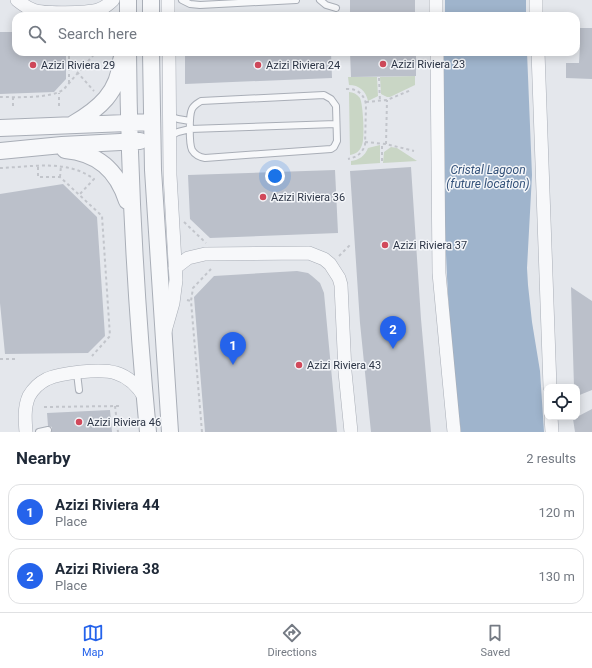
<!DOCTYPE html>
<style>
:root{--surface:#fff;--page:#f6f6f7;--text:#1f2937;--muted:#747a83;--line:#e0e1e3;--accent:#2563eb}
body{margin:0;font-family:Roboto,sans-serif;background:var(--page);color:var(--text)}
.controls{position:absolute;right:12px;bottom:12px;display:grid;overflow:hidden;border-radius:8px;box-shadow:0 2px 10px #0003}
.controls button{width:36px;height:36px;display:grid;place-items:center;padding:0;border:0;border-bottom:1px solid var(--line);background:var(--surface);color:var(--text);font:20px sans-serif}
.you{position:absolute;left:275px;top:176px;width:14px;height:14px;margin:-10px;border:3px solid #fff;border-radius:50%;background:#1a73e8;box-shadow:0 0 0 6px #1a73e833}
.badge{display:grid;place-items:center;width:26px;height:26px;border-radius:50%;background:var(--accent);color:#fff;font-size:13px;font-weight:700}
.pin{position:absolute;translate:-50% -33px;filter:drop-shadow(0 1px 2px #0008)}
.pin::after{content:'';position:absolute;top:21px;width:14px;height:12px;background:inherit;clip-path:polygon(0 0,100% 0,50% 100%)}
.list{margin:0;padding:0;list-style:none}
h2{display:flex;justify-content:space-between;align-items:center;height:52px;margin:0;padding:0 16px;font-size:17px}
h2 small{font-size:13px;font-weight:400;color:var(--muted)}
.list li{display:grid;grid-template-columns:26px 1fr auto;gap:12px;align-items:center;box-sizing:border-box;height:56px;margin:0 8px 8px;padding:0 8px;border:1px solid var(--line);border-radius:12px}
.list b{display:block;font-size:15px;white-space:nowrap}
.list p{margin:0;font-size:13px;white-space:nowrap;color:var(--muted)}
.list em{font-size:13px;font-style:normal;color:var(--muted)}
.icon{flex:none;width:22px;height:22px;fill:none;stroke:currentColor;stroke-width:2;stroke-linecap:round;stroke-linejoin:round}
.map{position:relative;flex:none;width:592px;height:432px;overflow:hidden}
.search{position:absolute;background:var(--surface);box-shadow:0 2px 10px #0003;left:12px;right:12px;top:12px;height:44px;display:flex;align-items:center;gap:10px;box-sizing:border-box;padding:0 14px;border-radius:12px;color:var(--muted);font-size:15px}
.sheet{height:180px;background:var(--surface)}
nav{display:flex;justify-content:space-around;align-items:center;box-sizing:border-box;height:56px;border-top:1px solid var(--line);background:var(--surface);font-size:11px;color:var(--muted)}
nav a{display:grid;justify-items:center;gap:2px}
nav .on{color:var(--accent)}
.map>svg:first-child{display:block}
</style>
<div class="map">
<svg width="592" height="432" viewBox="0 0 592 432">
<rect width="100%" height="100%" fill="#e4e7ec"/>
<path fill="#c9d6c5" d="M 415,76 L 415,85 L 390,97 L 387,97 L 381,94 L 380,77 Z
M 348,77 L 377,77 L 378,96 L 368,101 C 366,91 359,85 349,85 Z
M 349,92 C 353,92 357,94 360,98 C 363,104 365,139 362,145 C 360,151 356,154 350,155 Z
M 380,145 L 380,163 L 351,165 L 351,161 C 359,160 365,156 368,148 Z
M 391,147 L 397,148 L 417,161 L 383,163 L 384,152 Z"/>
<path fill="#9fb4cc" d="M 445,0 L 526,0 L 526,16 L 445,16 Z
M 444,52 L 527,52 L 532,175 L 527,268 L 528,285 L 532,322 L 540,371 L 544,432 L 461,432 C 452,364 447,295 445,226 C 443,168 444,110 444,52 Z"/>
<path fill="#bbc0ca" d="M 350,0 L 415,0 L 415,16 L 350,16 Z
M 576,28 L 592,28 L 592,79 L 566,78 L 566,63 L 579,63 L 580,46 L 576,46 Z
M 0,32 L 16,32 L 16,52 L 66,52 L 66,79 L 54,92 L 0,94 Z
M 185,52 L 331,52 L 332,78 L 185,84 Z
M 350,52 L 416,52 L 416,76 L 351,77 Z
M 411,167 L 421,319 L 431,432 L 371,432 L 360,323 L 350,171 Z
M 335,170 L 338,233 L 210,238 L 190,219 L 188,175 Z
M 63,184 L 97,217 L 105,336 L 88,353 L 5,354 L 0,303 L 0,194 Z
M 297,271 L 308,273 L 312,276 L 320,283 L 324,293 L 337,432 L 205,432 L 194,297 L 214,276 Z
M 571,287 L 592,301 L 592,390 L 577,396 L 577,387 L 574,387 Z
M 592,409 L 592,432 L 575,432 L 573,419 Z
M 110,410 L 112,432 L 52,432 L 52,427 L 48,426 L 47,413 Z"/>
<g fill="none" stroke-linecap="round" stroke-linejoin="round">
<g stroke="#a9aeb7" stroke-width="8">
<path id="service" d="M 182,0 L 190,4 L 200,5 L 296,0
M 320,0 L 326,5 L 336,8
M 324,95 L 331,99 L 336,106 L 337,141 L 334,147 L 331,149 L 205,158 C 199,157 195,155 192,150 C 189,144 189,115 192,109 C 194,105 198,103 201,101 Z
M 169,116 L 178,119 L 190,121
M 170,136 L 178,132 L 190,129 L 336,124
M 77,373 L 79,390
M 39,432 L 48,430"/>
</g>
<g stroke="#a9aeb7" stroke-width="14">
<path id="minor" d="M 17,0 C 22,4 27,8 33,10 C 43,14 87,13 98,10 C 104,8 109,4 113,0
M 168,0 L 168,16
M 436,0 L 436,16
M 536,0 L 536,16
M 437,52 L 439,273 L 454,432
M 538,52 L 550,387
M 175,268 L 188,258 L 205,254 L 309,253 L 324,259 L 330,264 L 339,278 L 341,285 L 345,372 L 351,432
M 165,331 L 173,303 L 176,280 L 170,175 L 169,52
M 551,417 L 552,432
M 26,432 C 25,420 24,407 29,396 C 33,389 39,383 47,379 C 60,373 101,368 116,373 C 129,377 138,386 145,398"/>
</g>
<g stroke="#a9aeb7" stroke-width="18">
<path id="tertiary" d="M 151,0 L 151,16
M 128,16 L 128,0
M 128,52 C 129,179 136,306 148,432
M 151,52 L 153,170 L 170,432
M 73,124 C 99,109 119,92 121,60
M 0,128 L 152,122
M 65,150 C 98,153 117,170 127,201
M 0,151 L 62,145 L 140,141"/>
</g>
<path stroke="#c2c5cb" stroke-width="2" stroke-dasharray="3 3" stroke-linecap="butt" d="M 69,63 L 94,91
M 379,78 L 380,102
M 69,83 L 69,52
M 346,89 C 357,88 365,95 366,105 L 365,146 C 361,154 357,157 348,159
M 0,97 C 16,97 52,99 64,89 L 96,52
M 13,97 L 13,107
M 366,102 L 387,100 L 411,90
M 59,106 L 59,93
M 365,142 L 386,144 L 414,151
M 386,144 L 387,100
M 382,161 L 382,143
M 38,167 L 38,177 L 60,177 L 102,216 L 110,336 L 92,356
M 0,168 C 31,167 67,159 94,179 L 79,195
M 60,177 L 61,166
M 184,222 L 206,243
M 339,256 L 351,244
M 187,300 L 191,301
M 0,359 L 15,359
M 115,406 L 118,432
M 44,407 L 120,406
M 202,432 L 191,301 L 193,288 L 211,269"/>
<use href="#service" stroke="#f7f8fa" stroke-width="6"/>
<use href="#minor" stroke="#f7f8fa" stroke-width="13"/>
<use href="#tertiary" stroke="#f7f8fa" stroke-width="16"/>
</g>
<g fill="#d1495b" stroke="#f4f6f9" stroke-width="1.5">
<circle cx="383" cy="64" r="4"/>
<circle cx="33" cy="65" r="4"/>
<circle cx="258" cy="65" r="4"/>
<circle cx="263" cy="197" r="4"/>
<circle cx="385" cy="245" r="4"/>
<circle cx="299" cy="365" r="4"/>
<circle cx="79" cy="422" r="4"/>
</g>
<g text-anchor="middle" dominant-baseline="central" stroke-width="3" stroke-linejoin="round" paint-order="stroke">
<g font-size="11" fill="#2b3445" stroke="#f4f6f9" text-anchor="start">
<text x="391" y="64">Azizi Riviera 23</text>
<text x="41" y="65">Azizi Riviera 29</text>
<text x="266" y="65">Azizi Riviera 24</text>
<text x="271" y="197">Azizi Riviera 36</text>
<text x="393" y="245">Azizi Riviera 37</text>
<text x="307" y="365">Azizi Riviera 43</text>
<text x="87" y="422">Azizi Riviera 46</text>
</g>
<g font-size="12" font-style="italic" fill="#34527a" stroke="#f4f6f9">
<text x="488" y="170">Cristal Lagoon<tspan x="488" dy="14">(future location)</tspan></text>
</g>
</g>
</svg>
<div class="controls">
<button><svg class="icon" aria-label="locate" viewBox="0 0 24 24"><circle cx="12" cy="12" r="6"/><path d="M12 2v4M12 18v4M2 12h4M18 12h4"/></svg></button>
</div>
<div class="you"></div>
<div class="pin badge" style="left:233px;top:365px">1</div>
<div class="pin badge" style="left:393px;top:349px">2</div>
<div class="search"><svg class="icon" aria-label="search" viewBox="0 0 24 24"><circle cx="10" cy="10" r="6"/><path d="M15 15l6 6"/></svg>Search here</div>
</div>
<section class="sheet">
<h2>Nearby<small>2 results</small></h2>
<ul class="list">
<li><span class="badge">1</span><div><b>Azizi Riviera 44</b><p>Place</p></div><em>120 m</em></li>
<li><span class="badge">2</span><div><b>Azizi Riviera 38</b><p>Place</p></div><em>130 m</em></li>
</ul>
</section>
<nav>
<a class="on"><svg class="icon" aria-label="map" viewBox="0 0 24 24"><path d="M3 6l6-2 6 2 6-2v14l-6 2-6-2-6 2zM9 4v14M15 6v14"/></svg>Map</a>
<a><svg class="icon" aria-label="directions" viewBox="0 0 24 24"><path d="M12 3l9 9-9 9-9-9zM9 14v-3h6M13 9l2 2-2 2"/></svg>Directions</a>
<a><svg class="icon" aria-label="saved" viewBox="0 0 24 24"><path d="M7 4h10v16l-5-4-5 4z"/></svg>Saved</a>
</nav>
